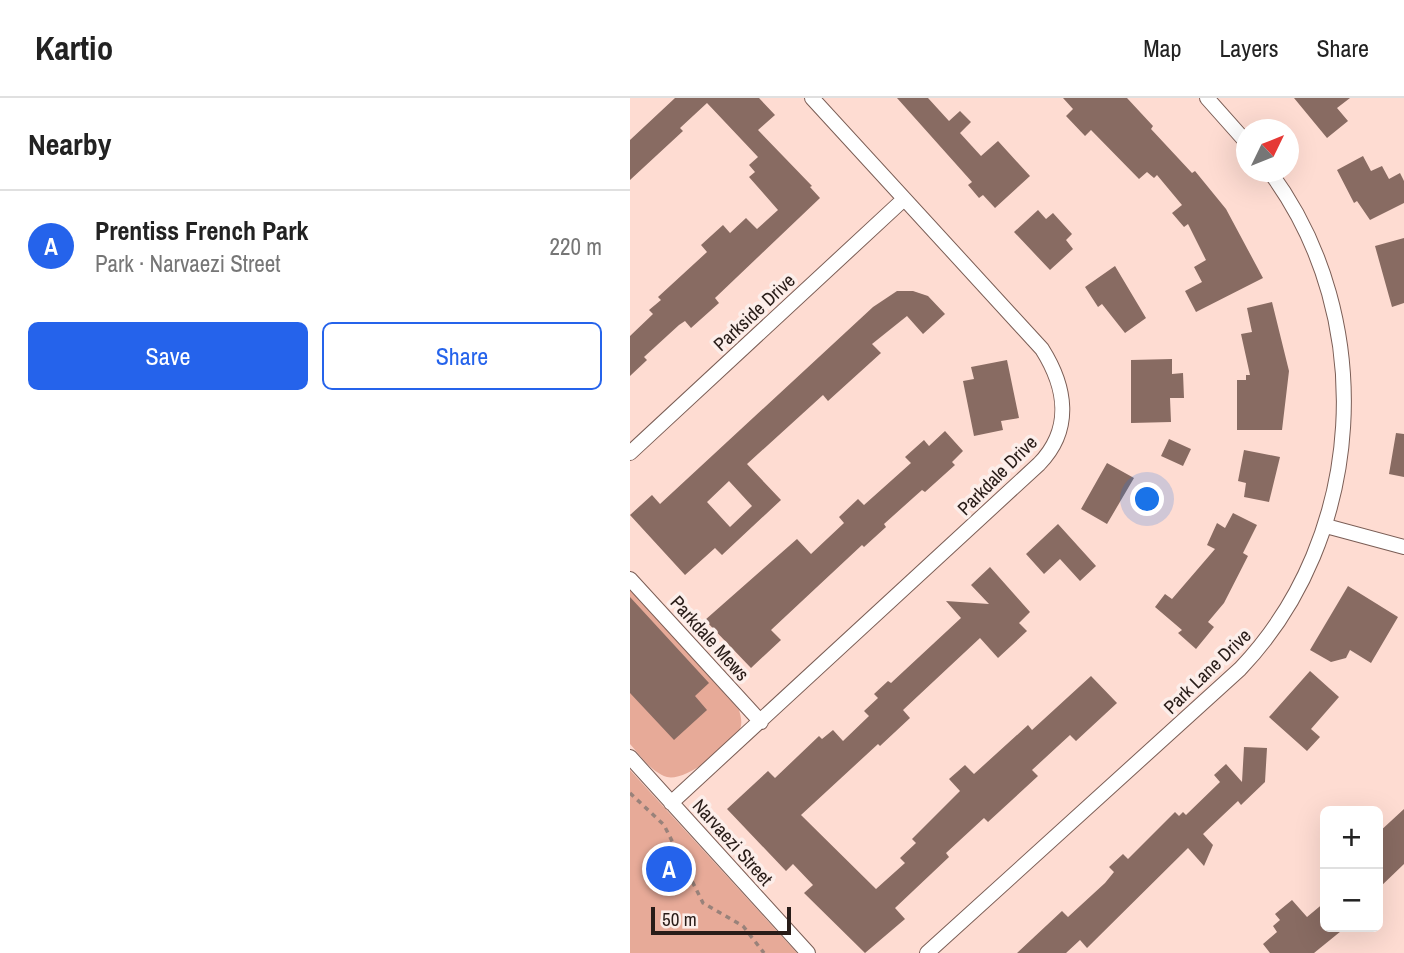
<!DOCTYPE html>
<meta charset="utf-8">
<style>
:root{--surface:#fff;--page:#f2f2f2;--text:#222;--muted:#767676;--line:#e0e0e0;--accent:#2563eb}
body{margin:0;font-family:"Archivo Narrow",sans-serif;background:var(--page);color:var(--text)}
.controls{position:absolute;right:21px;bottom:21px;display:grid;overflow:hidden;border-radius:10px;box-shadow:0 7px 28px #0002}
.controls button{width:63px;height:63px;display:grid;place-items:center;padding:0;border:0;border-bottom:2px solid var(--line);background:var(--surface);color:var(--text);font:35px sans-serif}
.compass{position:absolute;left:606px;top:21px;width:63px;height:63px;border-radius:50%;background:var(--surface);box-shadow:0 7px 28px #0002;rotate:47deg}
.scale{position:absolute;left:21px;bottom:18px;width:140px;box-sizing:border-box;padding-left:7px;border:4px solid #281c18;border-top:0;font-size:19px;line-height:24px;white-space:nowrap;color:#281c18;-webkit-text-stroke:5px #fceeea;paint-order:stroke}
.you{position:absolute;left:518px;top:402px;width:24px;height:24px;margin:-18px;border:5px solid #fff;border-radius:50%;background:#1a73e8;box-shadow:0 0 0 10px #1a73e833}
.badge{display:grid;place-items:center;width:46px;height:46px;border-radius:50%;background:var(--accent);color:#fff;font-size:23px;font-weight:700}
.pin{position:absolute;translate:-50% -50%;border:4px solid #fff;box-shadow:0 2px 7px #0006}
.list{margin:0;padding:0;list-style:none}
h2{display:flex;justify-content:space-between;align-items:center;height:91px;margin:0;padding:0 28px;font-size:30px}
h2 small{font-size:23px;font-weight:400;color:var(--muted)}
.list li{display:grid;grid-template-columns:46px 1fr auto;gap:21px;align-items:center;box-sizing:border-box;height:112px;padding:0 28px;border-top:2px solid var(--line)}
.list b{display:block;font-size:26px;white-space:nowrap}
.list p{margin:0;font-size:23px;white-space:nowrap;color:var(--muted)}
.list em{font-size:23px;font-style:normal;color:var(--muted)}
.actions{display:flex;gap:14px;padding:21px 28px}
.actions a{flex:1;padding:16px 0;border:2px solid var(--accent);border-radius:10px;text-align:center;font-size:24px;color:var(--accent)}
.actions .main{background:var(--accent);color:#fff}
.map{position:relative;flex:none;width:774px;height:855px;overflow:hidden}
header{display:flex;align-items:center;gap:42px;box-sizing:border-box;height:98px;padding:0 35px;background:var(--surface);border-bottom:2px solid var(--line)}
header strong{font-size:33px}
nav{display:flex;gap:38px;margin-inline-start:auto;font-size:24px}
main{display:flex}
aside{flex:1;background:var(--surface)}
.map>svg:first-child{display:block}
</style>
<header>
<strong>Kartio</strong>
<nav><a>Map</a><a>Layers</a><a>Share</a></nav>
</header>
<main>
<aside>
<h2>Nearby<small></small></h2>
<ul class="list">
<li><span class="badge">A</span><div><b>Prentiss French Park</b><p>Park · Narvaezi Street</p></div><em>220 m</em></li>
</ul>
<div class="actions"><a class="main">Save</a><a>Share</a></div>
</aside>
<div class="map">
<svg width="774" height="855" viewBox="0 0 774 855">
<rect width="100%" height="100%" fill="#fedcd2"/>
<path fill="#e7aa98" d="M 0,491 L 109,612 C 111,619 113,626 109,633 C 100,649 55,684 37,679 C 21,674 10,657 0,646 Z
M 0,672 L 21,695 L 167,855 L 0,855 Z"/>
<path fill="#886b62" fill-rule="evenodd" d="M 45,0 L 129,0 L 145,17 L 128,32 L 182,88 L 180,89 L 190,100 L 85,200 L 89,205 L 61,230 L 55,223 L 49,227 L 14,259 L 17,262 L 0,278 L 0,238 L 23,216 L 19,212 L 31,202 L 28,199 L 77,154 L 71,147 L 93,127 L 100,135 L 116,120 L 127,131 L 148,112 L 119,79 L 125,74 L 119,67 L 128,59 L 77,5 L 50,30 L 53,33 L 0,82 L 0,42 Z
M 267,0 L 298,0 L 319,23 L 330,13 L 341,24 L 330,35 L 351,58 L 368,43 L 400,78 L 365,110 L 353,97 L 349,100 L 338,87 L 342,84 Z
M 433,0 L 497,0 L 523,28 L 521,31 L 562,75 L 565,73 L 596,111 L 633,180 L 566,214 L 555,193 L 572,184 L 564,169 L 576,162 L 558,126 L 554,129 L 542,115 L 552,107 L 527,77 L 524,80 L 517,74 L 509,81 L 461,32 L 455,38 L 436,18 L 443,11 Z
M 664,0 L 720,0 L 707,10 L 718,23 L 697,40 Z
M 733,58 L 741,73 L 752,68 L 759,81 L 770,75 L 774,83 L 774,105 L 740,122 L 727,103 L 724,105 L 707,72 Z
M 408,112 L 416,121 L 423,115 L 442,136 L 436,142 L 443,151 L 420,172 L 384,134 Z
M 774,140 L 774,205 L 762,209 L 745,148 Z
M 485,168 L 516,220 L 495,235 L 472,206 L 468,209 L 455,189 Z
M 267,193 L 283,193 L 298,198 L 315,216 L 293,236 L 277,218 L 242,246 L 251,255 L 198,303 L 193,297 L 117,366 L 151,402 L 92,457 L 85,450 L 55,477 L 0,417 L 22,397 L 30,406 L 243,209 ZM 99,383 L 122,408 L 100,429 L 77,404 Z
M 642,204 L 659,273 L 652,332 L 607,332 L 607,282 L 616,282 L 616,277 L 620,277 L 611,236 L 622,234 L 617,210 Z
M 542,261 L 542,276 L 553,275 L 554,300 L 540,300 L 541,324 L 501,325 L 501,262 Z
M 377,262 L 389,320 L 371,323 L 373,332 L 344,338 L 333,283 L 344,281 L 341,269 Z
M 315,333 L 333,353 L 322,364 L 325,367 L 295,394 L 292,392 L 283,400 L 254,426 L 256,429 L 234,449 L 232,447 L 141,532 L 151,542 L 121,570 L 75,522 L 167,441 L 181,456 L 214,425 L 209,419 L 228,401 L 234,407 L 281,365 L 275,359 L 294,342 L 299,348 Z
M 766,335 L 774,336 L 774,379 L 759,376 Z
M 539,341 L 561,351 L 553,368 L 531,358 Z
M 614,352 L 650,359 L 639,404 L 614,399 L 616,385 L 608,383 Z
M 477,365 L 504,380 L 477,426 L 451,411 Z
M 603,415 L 627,427 L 613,455 L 618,458 L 594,505 L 578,524 L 584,529 L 566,551 L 548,535 L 552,532 L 525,509 L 535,496 L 542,501 L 585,451 L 577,447 L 587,425 L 595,430 Z
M 428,426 L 466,468 L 450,483 L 430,461 L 414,476 L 396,456 Z
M 360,469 L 400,514 L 389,525 L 397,533 L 368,560 L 350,540 L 273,612 L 280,620 L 250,648 L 248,646 L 171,717 L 246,791 L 275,765 L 270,760 L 286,745 L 282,741 L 330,693 L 319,681 L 335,667 L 344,676 L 398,627 L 402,632 L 461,578 L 487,605 L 446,643 L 440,637 L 402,672 L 408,678 L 358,724 L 354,720 L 316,755 L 319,759 L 265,810 L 275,821 L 235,855 L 174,795 L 183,787 L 163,766 L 156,773 L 97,711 L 138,673 L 145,680 L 189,638 L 192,641 L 203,632 L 213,643 L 239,618 L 234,613 L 248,600 L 244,596 L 258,583 L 261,585 L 331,520 L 316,503 L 359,506 L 341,487 Z
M 718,488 L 768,519 L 741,565 L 720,552 L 716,560 L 701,564 L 680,552 Z
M 0,499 L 79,585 L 65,598 L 77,612 L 44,642 L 0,595 Z
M 680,573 L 709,599 L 681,631 L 690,639 L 677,653 L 639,619 Z
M 614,649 L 637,650 L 635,684 L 611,707 L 608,703 L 573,736 L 583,747 L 574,768 L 558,750 L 457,850 L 450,842 L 436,855 L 387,855 L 432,813 L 438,819 L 475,785 L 484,774 L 479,769 L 493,756 L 498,761 L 545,714 L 549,718 L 553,714 L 556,717 L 590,684 L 584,677 L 596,666 L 612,684 Z
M 774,711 L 774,766 L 748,791 L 748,735 Z
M 662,802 L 677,819 L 695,804 L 695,829 L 716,829 L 684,855 L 640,855 L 633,846 L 647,834 L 643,828 L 650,822 L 645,816 Z"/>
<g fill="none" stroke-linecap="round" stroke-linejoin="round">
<g stroke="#7a5d55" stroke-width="16">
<path id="minor" d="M 577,0 L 617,45
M 0,355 L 274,101
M 696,428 L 774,449
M 0,481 L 131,624
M 0,659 L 178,855
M 41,705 L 409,366 C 443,331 436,289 412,251 L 182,0
M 297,855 L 610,571 C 736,439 749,221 640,74"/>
</g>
<path stroke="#99827a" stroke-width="3.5" stroke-dasharray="5 5" stroke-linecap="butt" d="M 0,695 L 34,727 L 73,805 L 113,828 L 134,855"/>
<use href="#minor" stroke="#fff" stroke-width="14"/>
</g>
<g text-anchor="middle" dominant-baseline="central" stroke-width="7" stroke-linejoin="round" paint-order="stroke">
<g font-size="19" fill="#281c18" stroke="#fceeea">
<text transform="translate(124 214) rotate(-43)">Parkside Drive</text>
<text transform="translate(367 377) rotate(-45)">Parkdale Drive</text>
<text transform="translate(80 540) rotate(48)">Parkdale Mews</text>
<text transform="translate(577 573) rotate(-44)">Park Lane Drive</text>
<text transform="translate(103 744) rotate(48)">Narvaezi Street</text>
</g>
</g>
</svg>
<div class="controls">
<button>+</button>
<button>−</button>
</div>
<svg class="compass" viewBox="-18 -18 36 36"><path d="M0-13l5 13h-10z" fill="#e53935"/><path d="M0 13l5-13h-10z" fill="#767676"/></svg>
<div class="scale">50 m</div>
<div class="you"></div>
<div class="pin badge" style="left:39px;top:771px">A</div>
</div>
</main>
